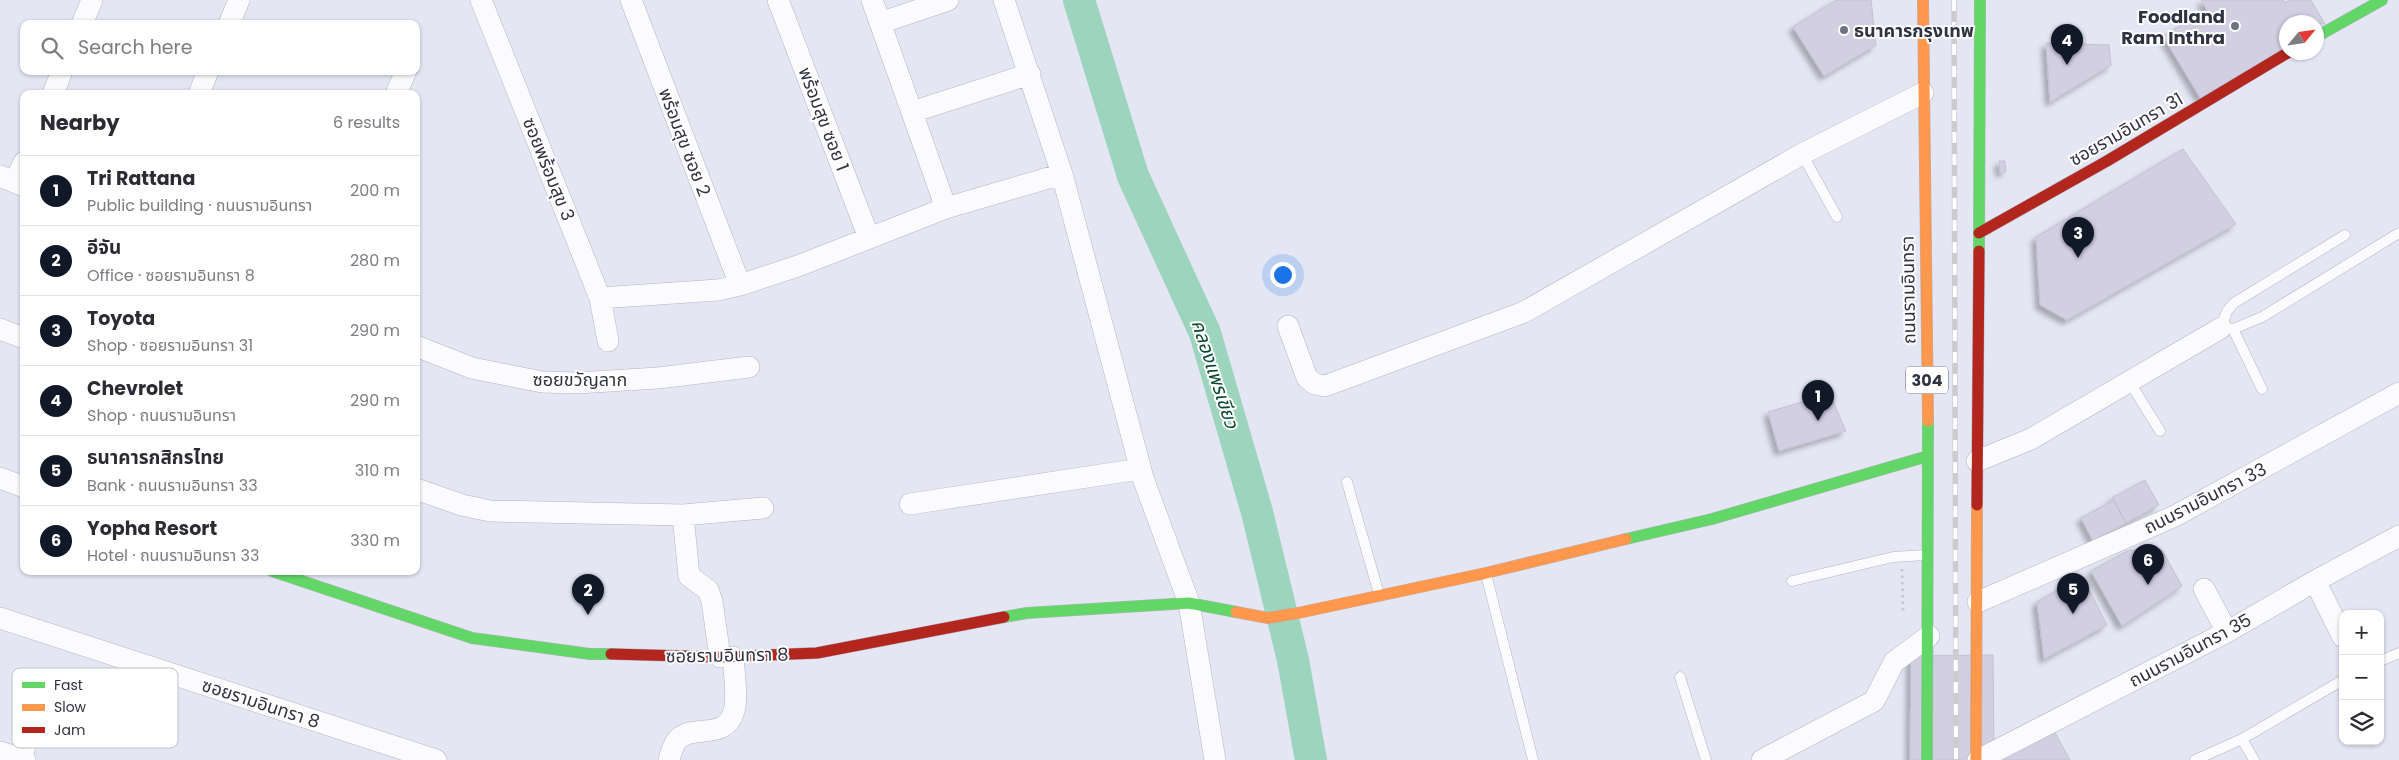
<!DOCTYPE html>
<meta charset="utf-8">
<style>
:root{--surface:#fff;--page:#f2f2f3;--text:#2b2b33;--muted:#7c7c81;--line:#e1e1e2;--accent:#111827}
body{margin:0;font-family:Poppins,"Noto Sans Thai",sans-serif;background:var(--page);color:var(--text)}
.controls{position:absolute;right:15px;bottom:15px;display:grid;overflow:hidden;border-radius:10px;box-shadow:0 1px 4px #0004}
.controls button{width:45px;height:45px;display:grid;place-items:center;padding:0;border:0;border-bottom:1px solid var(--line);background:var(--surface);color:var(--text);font:25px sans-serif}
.compass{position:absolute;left:2279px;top:15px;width:45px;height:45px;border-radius:50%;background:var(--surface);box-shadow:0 1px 4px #0004;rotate:61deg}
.you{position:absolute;left:1282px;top:274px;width:18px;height:18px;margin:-12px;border:4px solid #fff;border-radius:50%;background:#1a73e8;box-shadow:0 0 0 8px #1a73e833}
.badge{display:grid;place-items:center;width:32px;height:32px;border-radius:50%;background:var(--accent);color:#fff;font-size:16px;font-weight:700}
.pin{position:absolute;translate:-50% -41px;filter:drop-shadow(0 1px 2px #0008)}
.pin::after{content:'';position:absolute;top:26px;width:18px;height:15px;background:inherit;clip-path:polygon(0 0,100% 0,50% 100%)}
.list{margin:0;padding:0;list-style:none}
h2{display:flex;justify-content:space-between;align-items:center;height:65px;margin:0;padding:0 20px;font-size:21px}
h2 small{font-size:16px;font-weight:400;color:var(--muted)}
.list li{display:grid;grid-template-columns:32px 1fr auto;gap:15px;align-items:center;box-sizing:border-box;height:70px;padding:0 20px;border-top:1px solid var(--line)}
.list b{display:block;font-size:19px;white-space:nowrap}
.list p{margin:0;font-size:16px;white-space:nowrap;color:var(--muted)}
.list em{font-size:16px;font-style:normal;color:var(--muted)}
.icon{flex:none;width:28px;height:28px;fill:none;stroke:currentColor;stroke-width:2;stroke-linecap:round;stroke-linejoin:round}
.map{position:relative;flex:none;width:2399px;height:760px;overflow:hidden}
.search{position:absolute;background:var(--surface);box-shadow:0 1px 4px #0004;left:20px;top:20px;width:400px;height:55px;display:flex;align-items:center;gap:12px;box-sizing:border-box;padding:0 18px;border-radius:10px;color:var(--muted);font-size:19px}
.panel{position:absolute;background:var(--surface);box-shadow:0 1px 4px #0004;left:20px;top:90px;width:400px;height:485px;border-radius:10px}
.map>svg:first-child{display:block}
</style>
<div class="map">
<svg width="2399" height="760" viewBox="0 0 2399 760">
<defs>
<filter id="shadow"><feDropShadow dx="-4.5" dy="4.5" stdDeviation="2.5" flood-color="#0004"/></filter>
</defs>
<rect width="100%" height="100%" fill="#e4e6f4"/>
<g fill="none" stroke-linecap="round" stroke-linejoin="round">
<path stroke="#9dd4bd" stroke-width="32" d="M 1079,0 L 1133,176 L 1205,333 L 1257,512 L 1293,660 L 1311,760"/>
</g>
<path fill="#d3cfe2" stroke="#c3c1cf" filter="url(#shadow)" d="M 1836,0 L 1871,0 L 1876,45 L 1824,76 L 1793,27 Z
M 2201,0 L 2283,0 L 2285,3 L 2290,0 L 2311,0 L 2325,24 L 2286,22 L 2286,48 L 2201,99 L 2163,36 L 2207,10 Z
M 2046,43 L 2109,45 L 2111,65 L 2050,102 Z
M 2183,149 L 2236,224 L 2067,320 L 2040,305 L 2036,237 Z
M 1999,161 L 2005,161 L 2006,172 L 2000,172 Z
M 1830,394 L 1846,431 L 1779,451 L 1768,412 Z
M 2145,480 L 2159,505 L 2126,523 L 2112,498 Z
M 2114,500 L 2126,523 L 2093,541 L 2081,518 Z
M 2129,550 L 2162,550 L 2182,586 L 2122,626 L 2091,571 Z
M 2082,576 L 2107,625 L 2044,659 L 2037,602 Z
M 1993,655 L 1994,760 L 1910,760 L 1911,656 Z
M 2053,729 L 2070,760 L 2002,760 L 2002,758 Z"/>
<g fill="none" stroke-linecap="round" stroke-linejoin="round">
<g stroke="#b3b4c2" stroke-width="11">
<path id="lane" d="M 1802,154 L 1837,217
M 2345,235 L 2234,303 L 2227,311 L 2221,328 L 2233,329 L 2262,317 L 2399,233
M 2233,329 L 2262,389
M 2129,381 L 2160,431
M 1347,482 L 1379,594
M 1486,574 L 1533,760
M 1792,581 L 1893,557 L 1926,555
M 2380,661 L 2399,653
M 1680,677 L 1706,760
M 2242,739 L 2254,760
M 26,760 L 45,706
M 2195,760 L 2242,739 L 2343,680"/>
</g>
<g stroke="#b3b4c2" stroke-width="22">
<path id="street" d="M 481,0 L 600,298 L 608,341
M 631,0 L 740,285
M 778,0 L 869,238
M 872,0 L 946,208
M 1004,0 L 1062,174 L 1143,478 L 1189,603 L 1215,760
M 880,23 L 948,0
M 82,24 L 92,0
M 229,24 L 239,0
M 53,94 L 62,71
M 199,94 L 208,71
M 396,94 L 406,71
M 912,112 L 1030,74
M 0,176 L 24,186
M 15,182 L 24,162
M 600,298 L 718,290 L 740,285 L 798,266 L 946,208 L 1062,174
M 1288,326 L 1307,378 L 1315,384 L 1325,386 L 1524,312 L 1802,154 L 1923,93
M 0,329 L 24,338
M 416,346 L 472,368 L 542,382 L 577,383 L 658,378 L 749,367
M 1977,461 L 2031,439 L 2221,328
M 0,478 L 24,487
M 416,489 L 462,505 L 490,511 L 683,515 L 763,508
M 910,504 L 1140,469
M 683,515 L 689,576 L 708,590 L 712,601 L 720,657
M 2315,581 L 2343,637
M 2204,589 L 2227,632
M 1978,602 L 2175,516 L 2399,393
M 0,618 L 436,760
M 0,752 L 25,760
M 669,760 C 671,752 673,745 678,739 C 693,724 726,741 734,711 C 738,698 734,671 733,657
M 1762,760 L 1874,701 L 1894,662 L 1929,636
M 1978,760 L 2227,632 L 2315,581 L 2399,536"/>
</g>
<g stroke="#b3b4c2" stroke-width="12">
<path id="fast" d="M 2316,37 L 2382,0
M 1979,251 L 1980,0
M 1626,539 L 1712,519 L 1928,456
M 272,571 L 472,638 L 590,654 L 611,654
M 1004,617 L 1027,613 L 1189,603 L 1236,612
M 1927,760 L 1928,421"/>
</g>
<g stroke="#b3b4c2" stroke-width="12">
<path id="slow" d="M 1923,0 L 1928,421
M 1236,612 L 1268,618 L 1298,613 L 1486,573 L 1626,539
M 1976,760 L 1977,505"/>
</g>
<g stroke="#b3b4c2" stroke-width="12">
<path id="jam" d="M 1979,233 L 2107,161 L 2289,52
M 1977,505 L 1979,251
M 611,654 L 720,657 L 817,653 L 1004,617"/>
</g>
<path stroke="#c9c9cf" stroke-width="3" stroke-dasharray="2.5 4" stroke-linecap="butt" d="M 1902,569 L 1903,613"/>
<use href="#lane" stroke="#fbfbfd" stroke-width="10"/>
<use href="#street" stroke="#fbfbfd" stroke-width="21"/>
<use href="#fast" stroke="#63d668" stroke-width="11"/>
<use href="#slow" stroke="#ff974d" stroke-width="11"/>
<use href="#jam" stroke="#b3261e" stroke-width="11"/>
<g stroke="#ccccd0" stroke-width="5.5">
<path id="rail" d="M 1954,0 L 1956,760"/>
</g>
<use href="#rail" stroke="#fff" stroke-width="4" stroke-dasharray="11" stroke-linecap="butt"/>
</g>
<g fill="#6f7080" stroke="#fff" stroke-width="2">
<circle cx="2235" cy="26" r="5"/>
<circle cx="1844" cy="30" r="5"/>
</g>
<g text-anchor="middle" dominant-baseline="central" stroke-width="4" stroke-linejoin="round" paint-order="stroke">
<rect fill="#fff" stroke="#6e6f7a" stroke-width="1" x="1906" y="366.5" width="42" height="27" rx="4"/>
<g font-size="16" font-weight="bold" fill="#303141">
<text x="1927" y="380">304</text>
</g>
<g font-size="18" font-weight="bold" fill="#303141" stroke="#fff" text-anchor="end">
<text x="2225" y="16">Foodland<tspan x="2225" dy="21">Ram Inthra</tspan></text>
<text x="1854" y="30" text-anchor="start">ธนาคารกรุงเทพ</text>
</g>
<g font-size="18" fill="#303141" stroke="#fff">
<text transform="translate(824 119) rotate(69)">พร้อมสุข ซอย 1</text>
<text transform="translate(2126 129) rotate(-30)">ซอยรามอินทรา 31</text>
<text transform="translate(685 142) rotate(69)">พร้อมสุข ซอย 2</text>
<text transform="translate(549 169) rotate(68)">ซอยพร้อมสุข 3</text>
<text transform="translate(1908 290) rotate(-91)">ถนนรามอินทรา</text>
<text x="580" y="379">ซอยขวัญลาก</text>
<text transform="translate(2205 498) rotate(-27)">ถนนรามอินทรา 33</text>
<text transform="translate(2190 650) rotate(-28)">ถนนรามอินทรา 35</text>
<text transform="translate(727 655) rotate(-1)">ซอยรามอินทรา 8</text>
<text transform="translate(261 703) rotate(18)">ซอยรามอินทรา 8</text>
</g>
<g font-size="19" font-style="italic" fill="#094a31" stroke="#fff">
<text transform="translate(1215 374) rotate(72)">คลองแพรเขียว</text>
</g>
</g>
<rect x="12" y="668" width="166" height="80" rx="8" fill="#fff" stroke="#c1c1c6" stroke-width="1"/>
<rect x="22" y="682" width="23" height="6" fill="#63d668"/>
<rect x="22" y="704" width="23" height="7" fill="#ff974d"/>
<rect x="22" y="727" width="23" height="6" fill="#b3261e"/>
<g font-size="14" fill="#303141">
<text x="54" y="690">Fast</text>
<text x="54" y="712">Slow</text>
<text x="54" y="735">Jam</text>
</g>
</svg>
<div class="controls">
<button>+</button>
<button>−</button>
<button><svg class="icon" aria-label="layers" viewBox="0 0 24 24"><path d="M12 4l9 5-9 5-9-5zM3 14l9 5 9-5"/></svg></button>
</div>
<svg class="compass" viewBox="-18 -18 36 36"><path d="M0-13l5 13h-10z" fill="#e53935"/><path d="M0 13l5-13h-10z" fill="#7c7c81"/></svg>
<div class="you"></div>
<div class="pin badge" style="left:1818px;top:421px">1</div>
<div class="pin badge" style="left:588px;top:615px">2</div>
<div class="pin badge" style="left:2078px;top:258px">3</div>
<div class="pin badge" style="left:2067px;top:65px">4</div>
<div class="pin badge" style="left:2073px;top:614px">5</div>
<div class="pin badge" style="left:2148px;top:585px">6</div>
<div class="search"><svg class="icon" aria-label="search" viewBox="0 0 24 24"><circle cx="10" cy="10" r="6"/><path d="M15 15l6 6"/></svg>Search here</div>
<section class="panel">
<h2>Nearby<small>6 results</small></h2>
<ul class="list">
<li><span class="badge">1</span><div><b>Tri Rattana</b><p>Public building · ถนนรามอินทรา</p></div><em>200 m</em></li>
<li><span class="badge">2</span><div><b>อีจัน</b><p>Office · ซอยรามอินทรา 8</p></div><em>280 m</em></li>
<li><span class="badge">3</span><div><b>Toyota</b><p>Shop · ซอยรามอินทรา 31</p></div><em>290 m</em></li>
<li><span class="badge">4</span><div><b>Chevrolet</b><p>Shop · ถนนรามอินทรา</p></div><em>290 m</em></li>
<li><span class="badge">5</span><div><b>ธนาคารกสิกรไทย</b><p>Bank · ถนนรามอินทรา 33</p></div><em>310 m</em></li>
<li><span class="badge">6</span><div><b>Yopha Resort</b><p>Hotel · ถนนรามอินทรา 33</p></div><em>330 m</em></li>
</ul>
</section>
</div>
